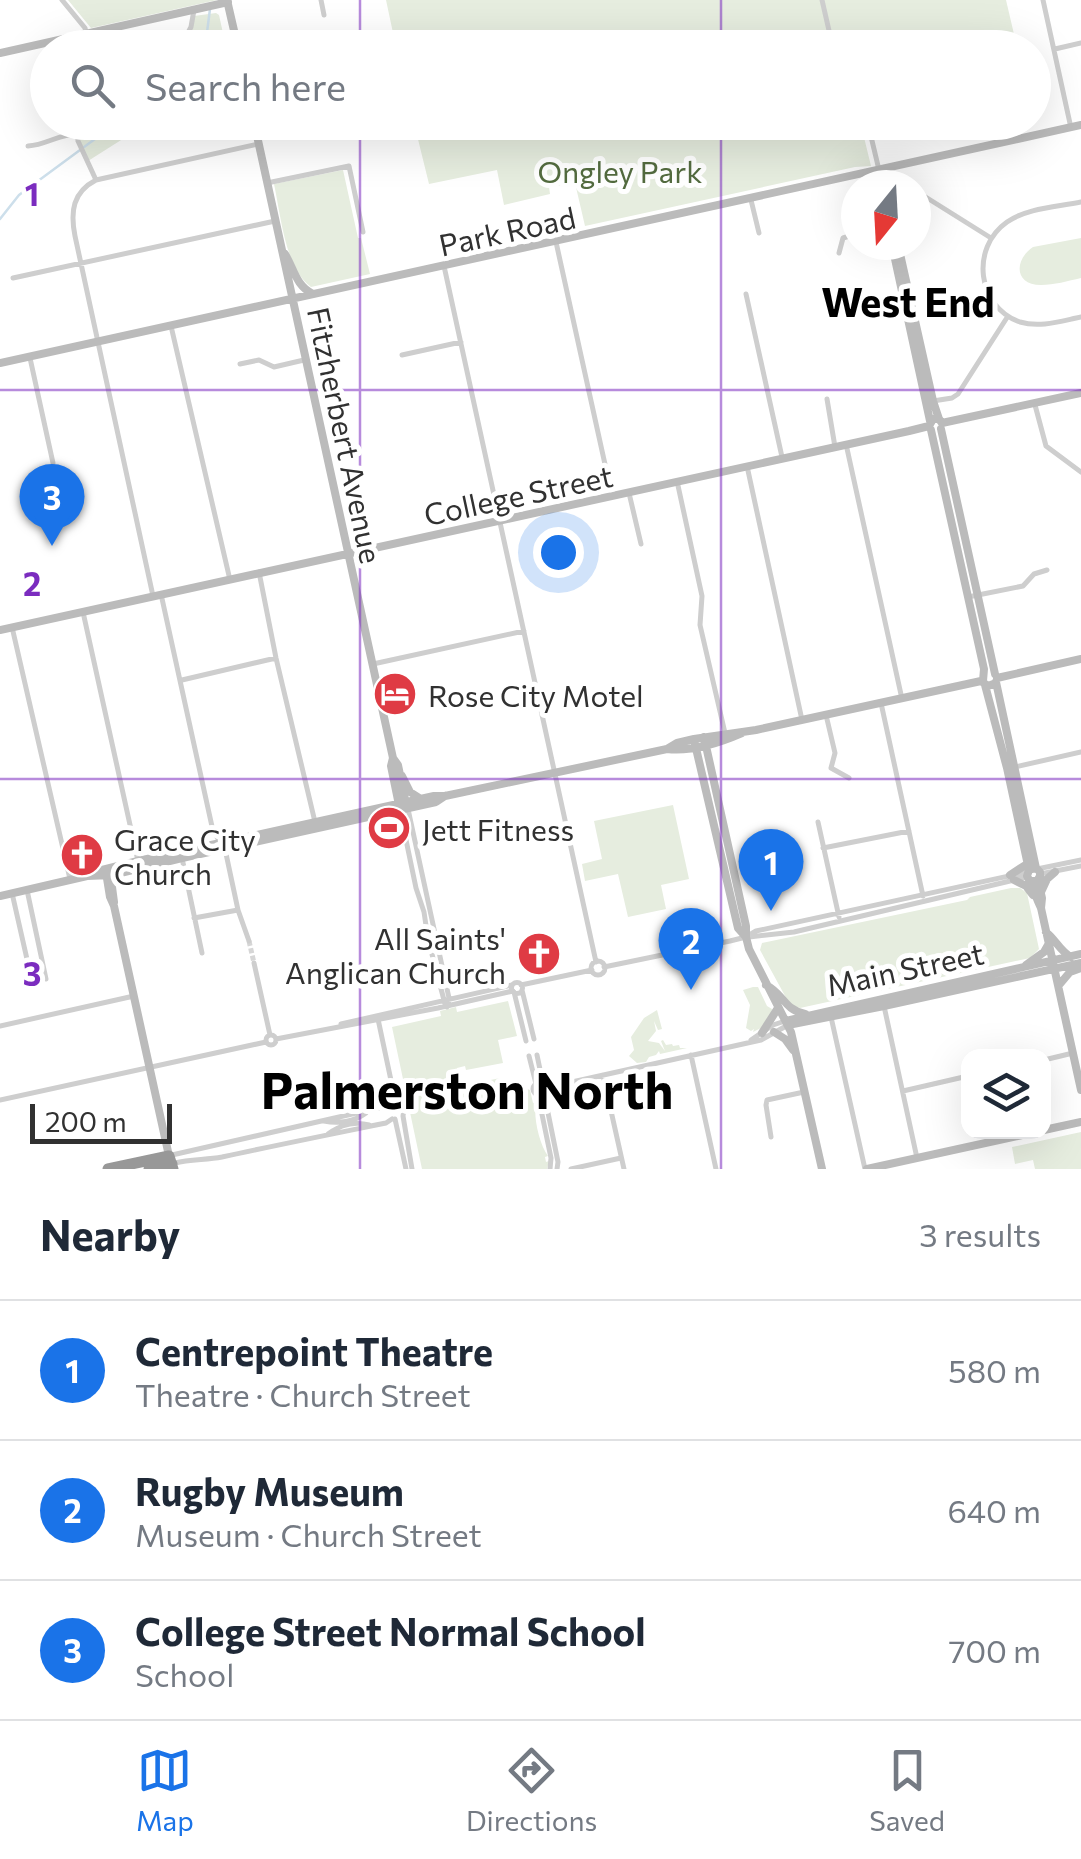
<!DOCTYPE html>
<meta charset="utf-8">
<style>
:root{--surface:#fff;--page:#f6f6f7;--text:#1f2937;--muted:#747a83;--line:#e0e1e3;--accent:#1a73e8}
body{margin:0;font-family:Commissioner,sans-serif;background:var(--page);color:var(--text)}
.controls{position:absolute;right:30px;bottom:30px;display:grid;overflow:hidden;border-radius:20px;box-shadow:0 10px 40px #0002}
.controls button{width:90px;height:90px;display:grid;place-items:center;padding:0;border:0;border-bottom:2px solid var(--line);background:var(--surface);color:var(--text);font:50px sans-serif}
.compass{position:absolute;left:841px;top:170px;width:90px;height:90px;border-radius:50%;background:var(--surface);box-shadow:0 10px 40px #0002;rotate:198deg}
.scale{position:absolute;left:30px;bottom:25px;width:142px;box-sizing:border-box;padding-left:10px;border:5px solid #313131;border-top:0;font-size:28px;line-height:35px;white-space:nowrap;color:#313131;-webkit-text-stroke:8px #fff;paint-order:stroke}
.you{position:absolute;left:558px;top:552px;width:35px;height:35px;margin:-25px;border:8px solid #fff;border-radius:50%;background:#1a73e8;box-shadow:0 0 0 15px #1a73e833}
.badge{display:grid;place-items:center;width:65px;height:65px;border-radius:50%;background:var(--accent);color:#fff;font-size:32px;font-weight:700}
.pin{position:absolute;translate:-50% -82px;filter:drop-shadow(0 2px 5px #0008)}
.pin::after{content:'';position:absolute;top:52px;width:35px;height:30px;background:inherit;clip-path:polygon(0 0,100% 0,50% 100%)}
.list{margin:0;padding:0;list-style:none}
h2{display:flex;justify-content:space-between;align-items:center;height:130px;margin:0;padding:0 40px;font-size:42px}
h2 small{font-size:32px;font-weight:400;color:var(--muted)}
.list li{display:grid;grid-template-columns:65px 1fr auto;gap:30px;align-items:center;box-sizing:border-box;height:140px;padding:0 40px;border-top:2px solid var(--line)}
.list b{display:block;font-size:38px;white-space:nowrap}
.list p{margin:0;font-size:32px;white-space:nowrap;color:var(--muted)}
.list em{font-size:32px;font-style:normal;color:var(--muted)}
.icon{flex:none;width:55px;height:55px;fill:none;stroke:currentColor;stroke-width:2;stroke-linecap:round;stroke-linejoin:round}
.map{position:relative;flex:none;width:1081px;height:1169px;overflow:hidden}
.search{position:absolute;background:var(--surface);box-shadow:0 10px 40px #0002;left:30px;right:30px;top:30px;height:110px;display:flex;align-items:center;gap:25px;box-sizing:border-box;padding:0 35px;border-radius:55px;color:var(--muted);font-size:38px}
.sheet{height:550px;background:var(--surface)}
nav{display:flex;justify-content:space-around;align-items:center;box-sizing:border-box;height:140px;border-top:2px solid var(--line);background:var(--surface);font-size:28px;color:var(--muted)}
nav a{display:grid;justify-items:center;gap:5px}
nav .on{color:var(--accent)}
.map>svg:first-child{display:block}
</style>
<div class="map">
<svg width="1081" height="1169" viewBox="0 0 1081 1169">
<rect width="100%" height="100%" fill="#fff"/>
<path fill="#e6eddf" d="M 68,0 L 217,0 L 91,28 Z
M 386,0 L 1006,0 L 1017,47 L 396,47 Z
M 216,13 L 219,15 L 226,47 L 180,48 L 194,16 Z
M 882,122 L 883,125 L 862,129 L 871,166 L 855,167 L 585,226 L 575,183 L 549,187 L 550,194 L 504,205 L 497,170 L 429,184 L 414,123 Z
M 90,123 L 148,123 L 88,161 L 78,141 L 79,130 Z
M 343,170 L 358,238 L 361,238 L 370,274 L 311,287 C 285,268 281,216 274,184 Z
M 1081,238 L 1081,278 C 1068,281 1054,285 1041,285 C 1014,285 1014,260 1033,247 Z
M 673,805 L 689,879 L 661,885 L 666,909 L 628,917 L 618,874 L 585,881 L 582,864 L 602,859 L 594,821 Z
M 1011,888 L 1020,888 L 1027,893 L 1039,949 L 1030,958 L 800,1008 L 790,1005 L 760,950 L 762,943 L 967,900 L 970,897 Z
M 753,987 L 758,987 L 767,1006 L 772,1009 L 771,1017 L 769,1016 L 761,1028 L 753,1032 L 754,1029 L 751,1031 L 746,1028 L 750,1005 L 743,990 Z
M 508,1001 L 517,1036 L 498,1040 L 503,1063 L 466,1070 L 465,1066 L 457,1068 L 457,1072 L 450,1074 L 453,1088 L 500,1078 L 530,1090 L 533,1103 L 536,1102 C 533,1116 539,1144 548,1156 L 545,1157 L 546,1162 L 549,1161 L 547,1169 L 422,1169 L 392,1027 L 441,1016 L 440,1011 L 456,1007 L 457,1012 Z
M 657,1010 L 662,1029 L 658,1030 L 654,1021 L 656,1031 L 648,1041 L 659,1043 L 665,1051 L 661,1041 L 663,1040 L 666,1045 L 672,1044 L 673,1046 L 679,1045 L 680,1048 L 687,1048 L 660,1054 L 659,1051 L 656,1055 L 649,1057 L 646,1062 L 637,1063 L 629,1056 L 634,1050 L 631,1037 L 644,1018 Z
M 1081,1132 L 1081,1169 L 1035,1169 L 1033,1160 L 1015,1164 L 1012,1147 Z"/>
<g fill="none" stroke-linecap="round" stroke-linejoin="round">
<path stroke="#cddfeb" stroke-width="2.5" d="M 205,48 L 210,9
M 0,219 L 19,195 L 118,122"/>
<path stroke="#d6d6d6" stroke-width="5" stroke-dasharray="5 2.5" stroke-linecap="butt" d="M 249,941 L 254,963"/>
<path stroke="#cecece" stroke-width="5" d="M 62,0 L 85,28 L 86,33
M 321,0 L 324,15
M 822,0 L 833,48
M 1043,0 L 1071,128
M 180,48 L 191,27 L 194,10
M 1055,49 L 1081,43
M 90,122 C 82,128 77,130 78,141 L 96,180
M 864,122 L 869,128 L 879,170
M 28,146 C 46,145 59,134 77,134
M 267,183 L 349,166 L 363,232
M 916,191 L 991,238
M 751,200 L 759,233
M 1081,202 C 1057,207 1027,208 1007,222 C 970,248 977,307 1020,322 C 1040,328 1061,321 1081,317
M 556,242 L 612,496
M 839,253 L 843,238 L 856,234
M 444,266 L 596,962
M 13,278 L 275,221
M 746,294 L 782,457
M 171,326 L 230,580
M 402,355 L 461,342
M 30,358 L 53,463
M 240,364 L 259,360 L 274,367 L 304,360
M 827,399 L 835,447
M 933,401 L 952,398 L 958,394 L 1008,316
M 1035,405 L 1046,446 L 1081,472
M 846,444 L 902,699
M 747,466 L 802,720
M 677,481 L 702,596 L 700,625 L 725,733
M 629,493 L 641,544
M 259,572 L 276,658 L 315,822
M 161,594 L 213,831 L 225,849 L 238,910 L 249,941
M 153,596 L 75,236 C 70,211 73,192 96,180 L 258,144
M 968,597 L 1023,586 L 1034,574 L 1047,570
M 83,612 L 138,861
M 12,627 L 70,879
M 373,664 L 524,631
M 182,680 L 276,658
M 881,703 L 923,896
M 826,715 L 835,753 L 831,768 L 849,778
M 1015,767 L 1081,752
M 408,809 L 449,998 L 447,1007
M 400,811 L 416,888 L 424,912 L 428,939 L 445,1004
M 818,822 L 839,917
M 823,848 L 909,831
M 182,858 L 202,953
M 1037,869 L 1081,860
M 1040,874 L 1081,866
M 27,890 L 46,979
M 12,893 L 29,968
M 194,918 L 238,910
M 749,937 L 794,932 L 1027,877
M591 968a7 7 0 1 1 14 0a7 7 0 1 1-14 0Z
M 254,963 L 270,1035
M 604,967 L 730,941 L 746,937 L 756,931 L 1027,872
M511.5 988a5.5 5.5 0 1 1 11 0a5.5 5.5 0 1 1-11 0Z
M 521,985 L 592,970
M 522,990 L 534,1039
M 514,992 L 526,1041
M 884,1006 L 917,1158
M 831,1017 L 865,1169
M 378,1019 L 396,1104
M 341,1024 L 512,985
M 0,1026 L 134,996
M266 1040a5 5 0 1 1 10 0a5 5 0 1 1-10 0Z
M 276,1039 L 438,1008 L 513,991
M 751,1040 L 773,1025 L 785,1021
M 537,1055 L 543,1084
M 691,1055 L 716,1169
M 529,1056 L 536,1084
M 1044,1060 L 1073,1053
M 603,1075 L 624,1169
M533 1089a6 6 0 1 1 12 0a6 6 0 1 1-12 0Z
M 545,1088 L 761,1040 L 788,1025
M 903,1091 L 968,1076
M 544,1093 L 558,1162 L 557,1169
M 538,1095 L 551,1158 L 550,1169
M 0,1100 L 266,1042
M 396,1104 L 404,1109 L 403,1116 L 412,1169
M 395,1119 L 406,1169
M 324,1121 C 338,1124 354,1122 366,1113
M 328,1134 C 340,1125 355,1121 369,1125
M 771,1137 L 766,1105 L 767,1100 L 804,1092
M 172,1155 L 396,1104
M 175,1163 C 190,1159 206,1160 222,1157 C 277,1145 332,1134 386,1123 L 392,1119
M 571,1169 L 621,1158"/>
<path stroke="#bbb" stroke-width="8" d="M 227,0 L 238,48
M 0,53 L 228,2
M 254,122 L 393,758 L 391,766 L 400,810
M 879,170 L 884,176 L 886,185
M 878,185 L 877,178 L 879,170
M 892,245 L 930,421
M 898,245 L 933,401 L 939,419
M 285,254 C 294,269 296,286 313,294
M 0,363 L 1081,125
M 941,429 L 995,674
M 931,430 L 984,669 L 983,681
M 0,630 L 909,431 L 929,426 L 933,419 L 939,419 L 942,423 L 1081,393
M 997,678 L 1081,659
M 996,682 L 1036,868
M 985,685 L 1007,768 L 1029,870
M 704,737 L 746,926 L 746,937 L 749,949 L 791,1032 L 822,1169
M 695,744 L 738,928 L 746,937
M 667,749 L 677,743 L 694,739 L 756,730 L 981,681 L 988,686 L 996,683
M 393,758 L 398,765 L 406,804
M 402,776 L 410,792 L 421,799
M 106,872 L 110,897 L 114,906 L 169,1156
M 110,872 L 114,902
M 1010,875 L 1027,864
M 87,876 L 94,872 L 138,861 L 434,796 L 445,796 L 667,749 C 692,752 719,743 742,733
M 1014,880 L 1026,886 L 1033,895
M 1038,880 L 1042,898 L 1041,908
M 1032,881 L 1037,881 L 1040,876 L 1040,872 L 1036,868 L 1029,870 L 1027,876 C 1033,886 1035,896 1041,908 L 1081,1090
M 1041,892 L 1047,879 L 1055,872
M 0,896 L 87,876 L 112,875 L 182,858 L 436,802 L 445,796
M 1046,932 C 1056,940 1060,951 1071,957
M 1026,965 L 1044,952 L 1048,945
M 766,985 C 784,994 783,1009 805,1014
M 1059,985 L 1070,972 L 1081,968
M 786,1021 L 1081,954
M 788,1025 L 884,1006 L 1081,963
M 774,1032 L 785,1039 L 793,1050
M 762,1033 L 778,1008
M 1044,1130 L 1081,1122
M 867,1169 L 1036,1132"/>
<path stroke="#989898" stroke-width="11" d="M 108,1169 L 169,1156 L 173,1169
M 149,1169 L 172,1164"/>
</g>
<path fill="none" stroke="#7b2cbf" stroke-width="2.5" stroke-opacity="0.55" d="M 360,0 L 360,48M 721,0 L 721,48M 360,122 L 360,1169M 721,122 L 721,1169M 0,390 L 1081,390M 0,779 L 1081,779"/>
<defs>
<g id="hotel-disc" transform="scale(2.25)"><circle r="9.5" fill="#df3b44" stroke="#fff"/><path d="M-6-4.5h1.5V1H6V5H4.5V3h-9V5H-6ZM-4 0a1.8 1.8 0 1 1 3.6 0ZM.5 0V-2.5h3Q6-2.5 6 0Z" fill="#fff"/></g>
<g id="stadium-disc" transform="scale(2.25)"><circle r="9.5" fill="#df3b44" stroke="#fff"/><path d="M0-5a6.5 5 0 1 0 0 10a6.5 5 0 1 0 0-10ZM-3.5-1.8h7v3.6h-7Z" fill="#fff"/></g>
<g id="church-disc" transform="scale(2.25)"><circle r="9.5" fill="#df3b44" stroke="#fff"/><path d="M-1.2-6h2.4v3.5h3.3v2.4h-3.3V6h-2.4V-.1h-3.3v-2.4h3.3Z" fill="#fff"/></g>
</defs>
<g fill-rule="evenodd">
<use href="#hotel-disc" x="395" y="694"/>
<use href="#stadium-disc" x="389" y="828"/>
<use href="#church-disc" x="82" y="855"/>
<use href="#church-disc" x="539" y="954"/>
</g>
<g text-anchor="middle" dominant-baseline="central" stroke-width="10" stroke-linejoin="round" paint-order="stroke">
<g font-size="30" fill="#536b3f" stroke="#fff">
<text x="620" y="170">Ongley Park</text>
</g>
<g font-size="30" fill="#313131" stroke="#fff">
<text transform="translate(507 230) rotate(-12)">Park Road</text>
<text transform="translate(346 435) rotate(78)">Fitzherbert Avenue</text>
<text transform="translate(518 494) rotate(-12)">College Street</text>
<text transform="translate(905 968) rotate(-12)">Main Street</text>
</g>
<g font-size="30" fill="#313131" stroke="#fff" text-anchor="start">
<text x="428" y="694">Rose City Motel</text>
<text x="422" y="828">Jett Fitness</text>
<text x="114" y="838">Grace City<tspan x="114" dy="34">Church</tspan></text>
<text x="506" y="937" text-anchor="end">All Saints'<tspan x="506" dy="34">Anglican Church</tspan></text>
</g>
<g font-size="40" font-weight="bold" fill="#000" stroke="#fff">
<text x="908" y="300">West End</text>
</g>
<g font-size="50" font-weight="bold" fill="#000" stroke="#fff">
<text x="467" y="1088">Palmerston North</text>
</g>
</g>
<g font-size="32" text-anchor="middle" font-weight="bold" fill="#7b2cbf" stroke="#fff" stroke-width="10" stroke-linejoin="round" paint-order="stroke">
<text x="32" y="206">1</text>
<text x="32" y="596">2</text>
<text x="32" y="986">3</text>
</g>
</svg>
<div class="controls">
<button><svg class="icon" aria-label="layers" viewBox="0 0 24 24"><path d="M12 4l9 5-9 5-9-5zM3 14l9 5 9-5"/></svg></button>
</div>
<svg class="compass" viewBox="-18 -18 36 36"><path d="M0-13l5 13h-10z" fill="#e53935"/><path d="M0 13l5-13h-10z" fill="#747a83"/></svg>
<div class="scale">200 m</div>
<div class="you"></div>
<div class="pin badge" style="left:771px;top:911px">1</div>
<div class="pin badge" style="left:691px;top:990px">2</div>
<div class="pin badge" style="left:52px;top:546px">3</div>
<div class="search"><svg class="icon" aria-label="search" viewBox="0 0 24 24"><circle cx="10" cy="10" r="6"/><path d="M15 15l6 6"/></svg>Search here</div>
</div>
<section class="sheet">
<h2>Nearby<small>3 results</small></h2>
<ul class="list">
<li><span class="badge">1</span><div><b>Centrepoint Theatre</b><p>Theatre · Church Street</p></div><em>580 m</em></li>
<li><span class="badge">2</span><div><b>Rugby Museum</b><p>Museum · Church Street</p></div><em>640 m</em></li>
<li><span class="badge">3</span><div><b>College Street Normal School</b><p>School</p></div><em>700 m</em></li>
</ul>
</section>
<nav>
<a class="on"><svg class="icon" aria-label="map" viewBox="0 0 24 24"><path d="M3 6l6-2 6 2 6-2v14l-6 2-6-2-6 2zM9 4v14M15 6v14"/></svg>Map</a>
<a><svg class="icon" aria-label="directions" viewBox="0 0 24 24"><path d="M12 3l9 9-9 9-9-9zM9 14v-3h6M13 9l2 2-2 2"/></svg>Directions</a>
<a><svg class="icon" aria-label="saved" viewBox="0 0 24 24"><path d="M7 4h10v16l-5-4-5 4z"/></svg>Saved</a>
</nav>
